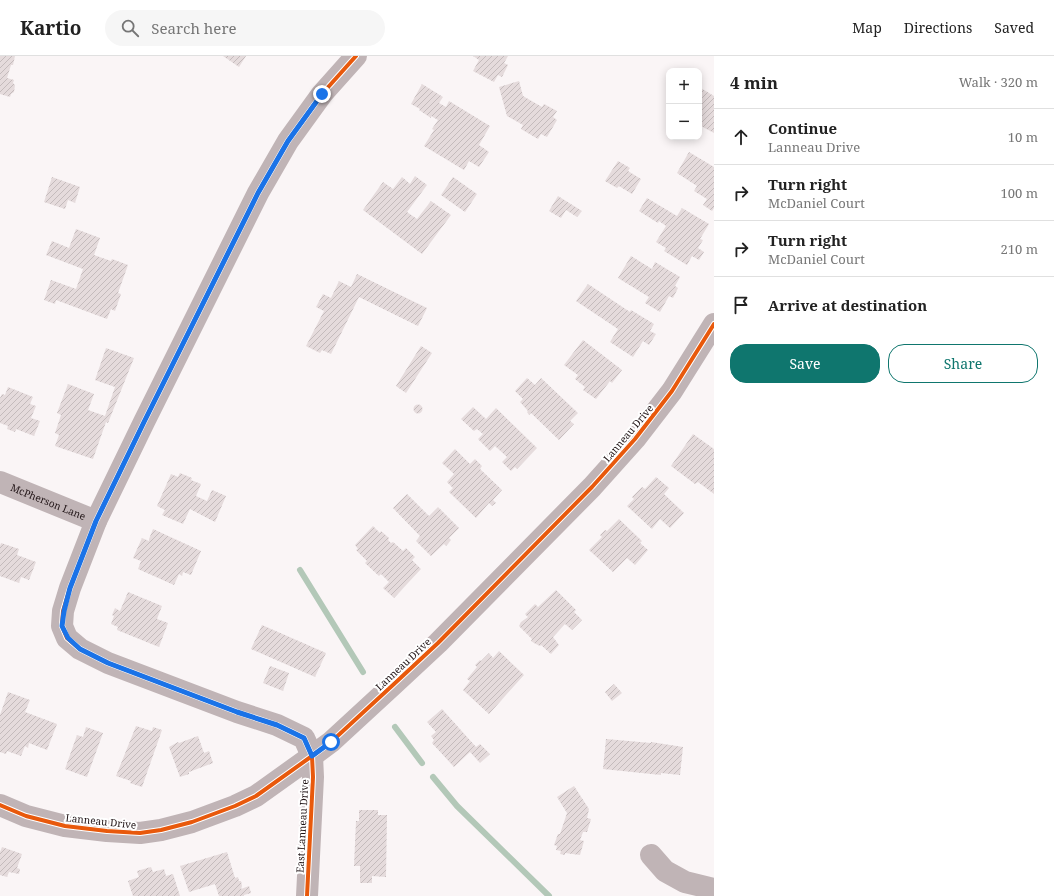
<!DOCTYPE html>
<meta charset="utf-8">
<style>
:root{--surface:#fff;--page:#f6f6f6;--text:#222;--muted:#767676;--line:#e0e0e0;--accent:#0f766e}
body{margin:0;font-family:"Noto Serif",serif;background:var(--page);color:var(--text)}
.controls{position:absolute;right:12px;top:12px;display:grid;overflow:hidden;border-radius:8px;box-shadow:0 2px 10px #0003}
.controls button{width:36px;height:36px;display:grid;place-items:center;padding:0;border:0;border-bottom:1px solid var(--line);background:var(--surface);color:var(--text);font:20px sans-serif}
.stop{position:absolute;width:12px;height:12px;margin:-9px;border:3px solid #1a73e8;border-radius:50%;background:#fff}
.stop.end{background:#1a73e8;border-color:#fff;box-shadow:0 1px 4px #0008}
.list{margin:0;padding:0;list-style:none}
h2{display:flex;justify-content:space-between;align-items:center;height:52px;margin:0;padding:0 16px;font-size:17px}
h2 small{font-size:13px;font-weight:400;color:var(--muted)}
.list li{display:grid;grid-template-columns:26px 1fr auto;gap:12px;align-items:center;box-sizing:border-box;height:56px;padding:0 16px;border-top:1px solid var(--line)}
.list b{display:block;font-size:15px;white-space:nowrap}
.list p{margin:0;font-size:13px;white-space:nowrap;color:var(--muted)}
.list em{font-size:13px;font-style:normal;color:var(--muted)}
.actions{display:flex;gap:8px;padding:12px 16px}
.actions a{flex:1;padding:9px 0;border:1px solid var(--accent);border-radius:16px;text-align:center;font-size:14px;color:var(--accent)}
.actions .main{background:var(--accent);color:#fff}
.icon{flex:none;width:22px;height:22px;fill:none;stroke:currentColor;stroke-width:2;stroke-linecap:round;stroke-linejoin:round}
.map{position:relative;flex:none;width:714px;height:840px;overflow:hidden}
header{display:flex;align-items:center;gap:24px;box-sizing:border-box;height:56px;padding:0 20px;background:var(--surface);border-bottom:1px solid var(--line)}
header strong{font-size:19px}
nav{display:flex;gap:22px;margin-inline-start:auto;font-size:14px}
.search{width:280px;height:36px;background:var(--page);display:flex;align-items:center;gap:10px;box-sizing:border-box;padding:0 14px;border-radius:22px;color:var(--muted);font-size:15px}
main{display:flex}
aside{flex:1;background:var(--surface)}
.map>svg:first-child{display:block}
</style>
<header>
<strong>Kartio</strong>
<div class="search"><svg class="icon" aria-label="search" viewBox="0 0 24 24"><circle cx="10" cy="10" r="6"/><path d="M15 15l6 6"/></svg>Search here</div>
<nav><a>Map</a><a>Directions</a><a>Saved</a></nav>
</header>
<main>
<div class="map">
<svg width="714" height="840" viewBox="0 0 714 840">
<defs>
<pattern id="building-hatch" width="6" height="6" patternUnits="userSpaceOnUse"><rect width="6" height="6" fill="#e5dbdc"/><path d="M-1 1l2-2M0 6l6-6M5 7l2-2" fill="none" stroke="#c4bbbc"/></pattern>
</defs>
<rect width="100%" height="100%" fill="#faf5f6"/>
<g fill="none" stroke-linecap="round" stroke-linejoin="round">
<path stroke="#b3c8b8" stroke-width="6" d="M 300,514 L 363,616
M 395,671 L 422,707
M 433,721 L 457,750 L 549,840"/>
</g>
<path fill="url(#building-hatch)" d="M 0,0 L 15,0 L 13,9 L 11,9 L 7,22 L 14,24 L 13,27 L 15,29 L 14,36 L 11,38 L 10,41 L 0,38 Z
M 223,0 L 246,0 L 239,11 Z
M 473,0 L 508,0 L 504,7 L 508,9 L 502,21 L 498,19 L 494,26 L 473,15 L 479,4 Z
M 519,25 L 523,40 L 542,51 L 544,48 L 557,55 L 553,61 L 557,64 L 547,81 L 541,78 L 538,83 L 521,73 L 523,69 L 507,60 L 499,31 Z
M 422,28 L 443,41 L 439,47 L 446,51 L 449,45 L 490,70 L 479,89 L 489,96 L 479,111 L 469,105 L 464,114 L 424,90 L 434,74 L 432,73 L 438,64 L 431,60 L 431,62 L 419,54 L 420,53 L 411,48 Z
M 699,31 L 714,40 L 714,77 L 699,69 Z
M 689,96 L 714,111 L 714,152 L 712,155 L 703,149 L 707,143 L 694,135 L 697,130 L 677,117 Z
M 618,105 L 630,112 L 628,115 L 641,123 L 632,138 L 619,130 L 617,132 L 605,125 Z
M 415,120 L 427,129 L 407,156 L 417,163 L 431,145 L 451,159 L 422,198 L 363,154 L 383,126 L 393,133 L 402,121 L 410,128 Z
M 52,121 L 80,131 L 75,147 L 68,144 L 65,153 L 44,146 Z
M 453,121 L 477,138 L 465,156 L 441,139 Z
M 558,140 L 582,155 L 577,161 L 566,154 L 561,162 L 549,155 Z
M 647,142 L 677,160 L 682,152 L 709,168 L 700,183 L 703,184 L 698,192 L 704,196 L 699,204 L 692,200 L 687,209 L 664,195 L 666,192 L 656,186 L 666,170 L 659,165 L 658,167 L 639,155 Z
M 76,173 L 100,182 L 94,199 L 111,205 L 112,203 L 128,209 L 118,237 L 121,238 L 115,255 L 111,253 L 107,263 L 56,244 L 55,248 L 44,244 L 51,224 L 76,233 L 83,213 L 46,199 L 52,185 L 69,192 Z
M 631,200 L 652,213 L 655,206 L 680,221 L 675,230 L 678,232 L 673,242 L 669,240 L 660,256 L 645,247 L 649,241 L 618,222 Z
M 357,218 L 427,252 L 418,270 L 359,241 L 331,298 L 322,294 L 320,297 L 306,290 L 324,255 L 316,251 L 323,238 L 331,242 L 339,225 L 351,231 Z
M 588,228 L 630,256 L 631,254 L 654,268 L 650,275 L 656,278 L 649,289 L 643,285 L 633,301 L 610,286 L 618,273 L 576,245 Z
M 583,284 L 622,314 L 612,327 L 610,325 L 596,343 L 583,334 L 585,331 L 575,323 L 578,319 L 564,309 Z
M 421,290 L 432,297 L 406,337 L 396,330 Z
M 106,292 L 134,302 L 108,367 L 106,366 L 93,403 L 55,390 L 59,379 L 55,377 L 61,359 L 57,357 L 68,328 L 94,338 L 88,354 L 105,360 L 115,331 L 95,324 Z
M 527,322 L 535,329 L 541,322 L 578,357 L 570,365 L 574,368 L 559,384 L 531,357 L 529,359 L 527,356 L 528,355 L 520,346 L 523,343 L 515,335 Z
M 8,331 L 33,341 L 30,348 L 36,350 L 31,362 L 40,365 L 34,380 L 16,373 L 15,376 L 7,373 L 8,370 L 0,367 L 0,342 L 2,338 L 5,339 Z
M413.5 353a4.5 4.5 0 1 1 9 0a4.5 4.5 0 1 1-9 0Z
M 473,351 L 486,363 L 496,352 L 537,392 L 517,413 L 515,411 L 511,415 L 502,406 L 507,401 L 495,390 L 490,395 L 478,383 L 483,378 L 477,373 L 474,375 L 461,363 Z
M 693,378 L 714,393 L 714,438 L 698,426 L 695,428 L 671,410 Z
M 455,393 L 470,408 L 475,403 L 482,410 L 480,413 L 502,434 L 493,444 L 496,447 L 492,450 L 489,447 L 476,462 L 449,436 L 453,432 L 447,426 L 454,418 L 442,407 Z
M 180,417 L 192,422 L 191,424 L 201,428 L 196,440 L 207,445 L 212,434 L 226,440 L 215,466 L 190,453 L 183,468 L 162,459 L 165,454 L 157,450 L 171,418 L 178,421 Z
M 656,421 L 669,432 L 664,438 L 684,457 L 670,472 L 660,463 L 652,473 L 627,450 L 634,443 L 632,441 L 642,431 L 645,433 Z
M 407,438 L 429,460 L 438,451 L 459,472 L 449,482 L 451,484 L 446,490 L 444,488 L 431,500 L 416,485 L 420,480 L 393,452 Z
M 619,463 L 642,485 L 640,487 L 648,494 L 635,509 L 627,502 L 613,516 L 589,494 L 602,481 L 600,479 L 605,474 L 607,475 Z
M 373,470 L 380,477 L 381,475 L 389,482 L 388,484 L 391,487 L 393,486 L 403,495 L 406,492 L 415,501 L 412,504 L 421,513 L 394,542 L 383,532 L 389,526 L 381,518 L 379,520 L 365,507 L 367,505 L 356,494 L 358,493 L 355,489 Z
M 153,473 L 201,495 L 191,519 L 183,516 L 182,520 L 179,518 L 174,529 L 138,513 L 141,505 L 133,502 L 142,482 L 149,485 L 149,483 Z
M 1,487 L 19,493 L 17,499 L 36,506 L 29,524 L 21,521 L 19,527 L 0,520 L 0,490 Z
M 556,534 L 576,554 L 574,556 L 582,564 L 572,574 L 565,568 L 553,581 L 559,589 L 551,598 L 541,589 L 540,590 L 534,587 L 531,585 L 532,583 L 519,570 L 521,566 L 528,561 L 525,558 L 535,548 L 538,551 Z
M 128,536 L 162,550 L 157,563 L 168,567 L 159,591 L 117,574 L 118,571 L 111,568 L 114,560 L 112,559 L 115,552 L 120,555 Z
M 262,569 L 326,597 L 315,621 L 251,593 Z
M 499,595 L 524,619 L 489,658 L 463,634 L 470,625 L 467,623 L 477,611 L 475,609 L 480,604 L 481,605 L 489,597 L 493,602 Z
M 270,610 L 289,617 L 283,635 L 263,627 Z
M 614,628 L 622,637 L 612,645 L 605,636 Z
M 8,636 L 30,644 L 25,656 L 57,668 L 47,694 L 29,687 L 28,692 L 25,690 L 21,700 L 7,695 L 6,698 L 0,696 L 0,659 Z
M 442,653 L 476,691 L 480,688 L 490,698 L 480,707 L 470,696 L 454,711 L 432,687 L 434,684 L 431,680 L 436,676 L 427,666 Z
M 136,670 L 152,675 L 153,671 L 162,674 L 142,731 L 130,727 L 131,725 L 116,720 Z
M 86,671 L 103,677 L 87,721 L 65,713 L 77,679 L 83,681 Z
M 198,680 L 204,697 L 209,695 L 213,707 L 189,716 L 189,718 L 180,721 L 169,691 L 178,686 L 179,687 Z
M 606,683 L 651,687 L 651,686 L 683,691 L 680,719 L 661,717 L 661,719 L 603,713 Z
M 574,730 L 589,753 L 587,762 L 591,763 L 587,776 L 583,776 L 580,784 L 584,785 L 580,799 L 565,797 L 565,799 L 560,798 L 561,795 L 556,794 L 557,790 L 554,789 L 558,778 L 560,778 L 567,757 L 557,741 Z
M 359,754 L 378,754 L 378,759 L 387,759 L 386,821 L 372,820 L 372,827 L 360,827 L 360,810 L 354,810 L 356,765 L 359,765 Z
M 2,791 L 22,798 L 17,812 L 20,813 L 19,818 L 9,816 L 7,821 L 0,819 L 0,796 Z
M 227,796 L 235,822 L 238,821 L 239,825 L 241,825 L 242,830 L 241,833 L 249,830 L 251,837 L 244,839 L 244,840 L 219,840 L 215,828 L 189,836 L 180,810 Z
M 151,811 L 153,816 L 164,813 L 166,820 L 173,818 L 180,840 L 133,840 L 128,825 L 139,821 L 137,815 Z"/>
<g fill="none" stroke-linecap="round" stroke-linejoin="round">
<g stroke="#c0b4b6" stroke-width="22">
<path id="s1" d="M 0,426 L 96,465"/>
<path d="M 0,749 L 26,760 L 65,770 L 107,775 L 140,777 L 161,774 L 192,766 L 235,750 L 256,740 L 312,700 L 331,686 L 394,628 L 438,587 L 592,431 L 635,383 L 672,335 L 714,268"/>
<path d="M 651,799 L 665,815 L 685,826 L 714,833"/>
<path d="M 307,840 L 313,721 L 312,700 L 304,682 L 277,669 L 237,656 L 108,607 L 80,593 L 67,582 L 62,570 L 63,555 L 70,532 L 96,465 L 144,366 L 258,137 L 288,85 L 322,38 L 356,0"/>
</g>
<g stroke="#fff" stroke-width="6">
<path id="cycleway" d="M 0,749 L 26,760 L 65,770 L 107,775 L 140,777 L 161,774 L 192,766 L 235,750 L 256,740 L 312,700 L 331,686 L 394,628 L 438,587 L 592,431 L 635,383 L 672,335 L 714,268
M 307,840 L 313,721 L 312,700 L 304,682 L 277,669 L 237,656 L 108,607 L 80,593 L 67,582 L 62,570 L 63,555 L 70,532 L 96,465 L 144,366 L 258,137 L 288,85 L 322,38 L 356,0"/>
</g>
<use href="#cycleway" stroke="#e8590c" stroke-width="4"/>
</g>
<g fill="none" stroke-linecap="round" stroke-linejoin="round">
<path stroke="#1a73e8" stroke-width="5" d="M 322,38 L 288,85 L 258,137 L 144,366 L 96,465 L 70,532 L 64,555 L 62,570 L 68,582 L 80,593 L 108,607 L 237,656 L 277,669 L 304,682 L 312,700 L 331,686"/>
</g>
<g text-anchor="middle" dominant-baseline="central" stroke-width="4" stroke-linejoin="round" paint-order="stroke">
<g font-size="10" fill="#1f1315" stroke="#fff">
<text transform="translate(628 377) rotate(-50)">Lanneau Drive</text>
<text stroke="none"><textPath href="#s1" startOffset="52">McPherson Lane</textPath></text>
<text transform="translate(403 608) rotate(-43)">Lanneau Drive</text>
<text transform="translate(101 765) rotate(6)">Lanneau Drive</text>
<text transform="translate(302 770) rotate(-87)">East Lanneau Drive</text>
</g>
</g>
</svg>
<div class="controls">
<button>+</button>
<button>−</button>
</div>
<div class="stop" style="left:331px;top:686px"></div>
<div class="stop end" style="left:322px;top:38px"></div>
</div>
<aside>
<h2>4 min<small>Walk · 320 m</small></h2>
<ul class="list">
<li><svg class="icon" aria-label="ahead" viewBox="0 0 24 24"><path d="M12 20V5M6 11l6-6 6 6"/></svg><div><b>Continue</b><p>Lanneau Drive</p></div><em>10 m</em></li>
<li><svg class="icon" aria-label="right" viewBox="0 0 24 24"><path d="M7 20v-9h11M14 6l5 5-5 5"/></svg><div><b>Turn right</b><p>McDaniel Court</p></div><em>100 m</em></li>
<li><svg class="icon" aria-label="right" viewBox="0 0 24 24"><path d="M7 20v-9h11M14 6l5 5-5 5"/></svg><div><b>Turn right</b><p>McDaniel Court</p></div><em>210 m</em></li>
<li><svg class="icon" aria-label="arrive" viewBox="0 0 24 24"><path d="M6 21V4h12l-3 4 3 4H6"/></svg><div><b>Arrive at destination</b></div></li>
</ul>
<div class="actions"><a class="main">Save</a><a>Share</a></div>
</aside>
</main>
